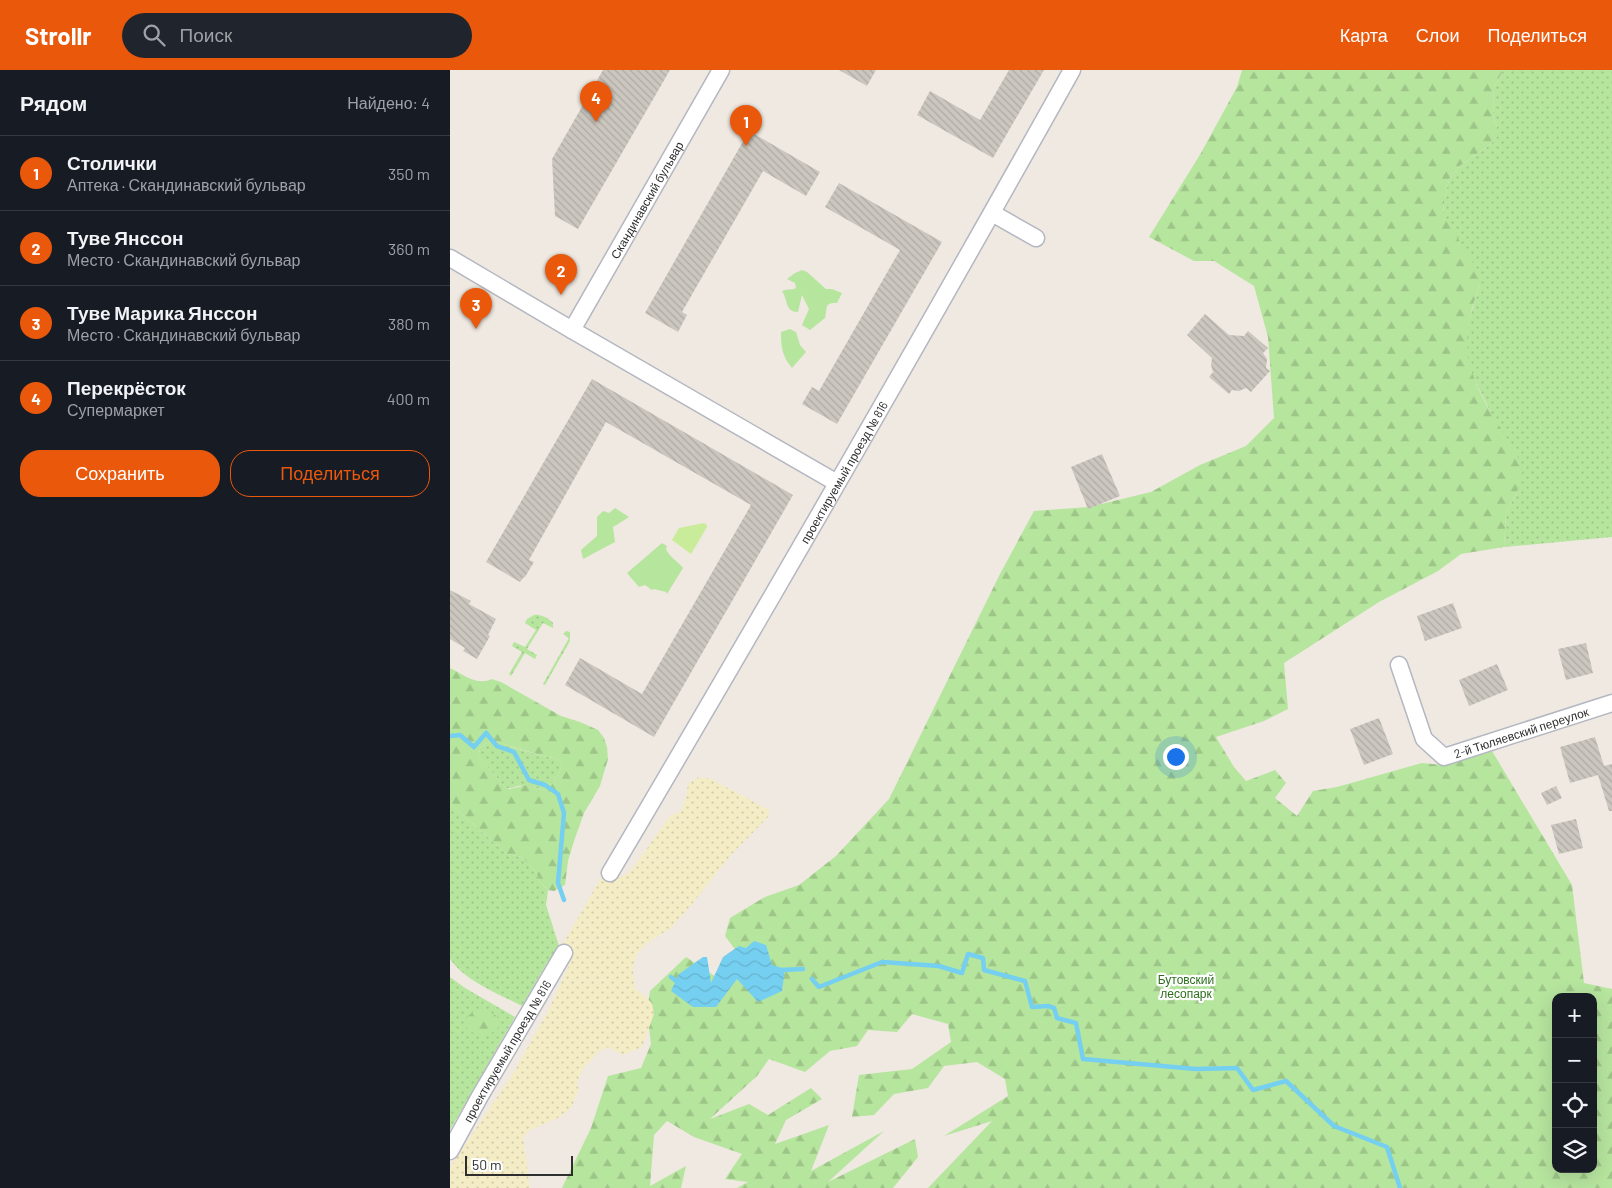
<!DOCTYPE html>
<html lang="ru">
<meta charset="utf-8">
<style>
:root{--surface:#171b24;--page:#20242c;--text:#f1f3f6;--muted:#9ea1a6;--line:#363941;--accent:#ea580c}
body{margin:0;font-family:Barlow,sans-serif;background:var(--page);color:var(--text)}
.controls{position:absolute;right:15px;bottom:15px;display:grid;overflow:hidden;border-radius:10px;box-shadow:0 5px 20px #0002}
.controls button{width:45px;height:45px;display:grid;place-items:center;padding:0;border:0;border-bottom:1px solid var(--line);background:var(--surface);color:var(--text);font:25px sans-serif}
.scale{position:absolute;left:15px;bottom:12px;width:108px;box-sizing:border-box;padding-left:5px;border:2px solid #2e2e2e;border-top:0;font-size:14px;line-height:18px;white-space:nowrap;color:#2e2e2e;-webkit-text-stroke:4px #fff;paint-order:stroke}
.you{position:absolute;left:725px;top:686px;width:18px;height:18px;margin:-12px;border:4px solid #fff;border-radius:50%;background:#1a73e8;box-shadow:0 0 0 8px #1a73e833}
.badge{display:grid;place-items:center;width:32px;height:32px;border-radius:50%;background:var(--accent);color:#fff;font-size:16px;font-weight:700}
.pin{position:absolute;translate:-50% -41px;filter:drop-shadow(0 1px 2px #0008)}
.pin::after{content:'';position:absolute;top:26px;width:18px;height:15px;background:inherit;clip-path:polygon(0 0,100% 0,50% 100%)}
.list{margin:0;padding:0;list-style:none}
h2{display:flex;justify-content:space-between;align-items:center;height:65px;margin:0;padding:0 20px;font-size:21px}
h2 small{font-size:16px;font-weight:400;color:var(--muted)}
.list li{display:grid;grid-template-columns:32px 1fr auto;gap:15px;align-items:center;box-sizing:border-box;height:75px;padding:0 20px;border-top:1px solid var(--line)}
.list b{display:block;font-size:19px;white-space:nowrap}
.list p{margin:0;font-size:16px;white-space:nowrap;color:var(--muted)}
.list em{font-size:16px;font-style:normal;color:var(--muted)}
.actions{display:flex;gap:10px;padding:15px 20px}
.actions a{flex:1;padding:11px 0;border:1px solid var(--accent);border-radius:20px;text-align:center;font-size:18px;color:var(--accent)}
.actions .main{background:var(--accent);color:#fff}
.icon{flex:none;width:28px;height:28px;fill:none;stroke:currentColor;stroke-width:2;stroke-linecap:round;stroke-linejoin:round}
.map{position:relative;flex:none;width:1162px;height:1118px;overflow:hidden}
header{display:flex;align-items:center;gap:30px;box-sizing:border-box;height:70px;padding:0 25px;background:var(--accent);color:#fff}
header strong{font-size:24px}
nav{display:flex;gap:28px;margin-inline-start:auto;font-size:18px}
.search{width:350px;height:45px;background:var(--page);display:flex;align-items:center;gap:12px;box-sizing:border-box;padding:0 18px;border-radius:28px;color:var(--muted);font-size:19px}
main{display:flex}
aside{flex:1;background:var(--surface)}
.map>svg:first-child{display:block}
</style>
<header>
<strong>Strollr</strong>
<div class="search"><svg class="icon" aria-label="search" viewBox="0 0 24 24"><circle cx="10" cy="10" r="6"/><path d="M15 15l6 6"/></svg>Поиск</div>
<nav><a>Карта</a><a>Слои</a><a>Поделиться</a></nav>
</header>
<main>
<aside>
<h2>Рядом<small>Найдено: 4</small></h2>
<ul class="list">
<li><span class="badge">1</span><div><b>Столички</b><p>Аптека · Скандинавский бульвар</p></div><em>350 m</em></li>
<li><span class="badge">2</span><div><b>Туве Янссон</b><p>Место · Скандинавский бульвар</p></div><em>360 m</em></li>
<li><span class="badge">3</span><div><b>Туве Марика Янссон</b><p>Место · Скандинавский бульвар</p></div><em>380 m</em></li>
<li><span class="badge">4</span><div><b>Перекрёсток</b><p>Супермаркет</p></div><em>400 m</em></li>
</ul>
<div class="actions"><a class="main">Сохранить</a><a>Поделиться</a></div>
</aside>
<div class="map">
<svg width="1162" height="1118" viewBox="0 0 1162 1118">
<defs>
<pattern id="grass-dots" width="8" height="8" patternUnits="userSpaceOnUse" patternTransform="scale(1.25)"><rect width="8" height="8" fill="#b6e59e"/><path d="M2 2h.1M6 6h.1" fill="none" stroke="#9dc588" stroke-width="1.8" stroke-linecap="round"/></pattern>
<pattern id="forest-firs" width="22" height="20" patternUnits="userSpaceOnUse" patternTransform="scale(1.25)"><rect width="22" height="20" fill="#b6e59e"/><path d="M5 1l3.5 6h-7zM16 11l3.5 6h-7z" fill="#9dc588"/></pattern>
<pattern id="sand-dots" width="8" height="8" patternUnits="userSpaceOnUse" patternTransform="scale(1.25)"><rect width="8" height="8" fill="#f3ecc5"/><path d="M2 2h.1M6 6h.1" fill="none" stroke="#d1cbaa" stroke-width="1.8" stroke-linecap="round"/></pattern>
<pattern id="water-waves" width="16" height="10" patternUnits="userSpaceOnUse" patternTransform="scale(1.25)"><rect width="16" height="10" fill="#75cff0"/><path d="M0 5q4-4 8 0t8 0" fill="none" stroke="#66b2ce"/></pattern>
<pattern id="building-back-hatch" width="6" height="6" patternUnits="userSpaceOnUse" patternTransform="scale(1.25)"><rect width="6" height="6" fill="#cbc7bf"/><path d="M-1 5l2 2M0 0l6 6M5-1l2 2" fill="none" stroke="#afaba4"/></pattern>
</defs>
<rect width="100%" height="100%" fill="#efe9e1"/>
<path fill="url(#grass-dots)" d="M 1053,0 L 1162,0 L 1162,467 L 1054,477 L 1056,443 L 1067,422 C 1058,396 1050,369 1040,342 C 1034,326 1023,311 1018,293 C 1012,269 1022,238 1030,215 L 993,144 L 994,132 L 999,109 L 1011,95 L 1041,74 L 1047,66 L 1047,57 L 1043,46 L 1044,17 Z
M 84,545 C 91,544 98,548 103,553 L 103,558 L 93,553 L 77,579 L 87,585 L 85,589 L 75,583 L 61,606 L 59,604 L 72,582 L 62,576 L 64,572 L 75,577 L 86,560 L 75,553 L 77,549 Z
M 116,561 L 120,562 L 120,571 L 95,615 L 93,614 L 119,568 L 113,564 Z
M 46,671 C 56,675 66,678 76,681 C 87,684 96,688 107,688 L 112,695 C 108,706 104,714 93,720 C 86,717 76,715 68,716 C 63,717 62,719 56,718 L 33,692 L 29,686 L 30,678 L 37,673 Z
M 0,734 L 57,784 L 72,787 L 86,802 L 90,812 L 98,820 L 96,835 L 110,879 L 97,893 L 72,936 C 49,924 15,911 0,889 Z
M 0,907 L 15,918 L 65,947 L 0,1060 Z"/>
<path fill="url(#forest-firs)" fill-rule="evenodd" d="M 792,0 L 1053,0 L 1044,17 L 1043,46 L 1047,57 L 1047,66 L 1041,74 L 1011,95 L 999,109 L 994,132 L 993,144 L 1028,201 L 1030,215 L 1022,238 L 1017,266 L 1018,292 L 1027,316 L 1039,340 L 1064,379 L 1073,399 L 1067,422 L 1056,443 L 1054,477 L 1011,484 L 988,501 L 929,532 L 834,593 L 838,639 L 814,651 L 766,667 L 784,697 L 796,711 L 825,700 L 836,713 L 825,728 L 847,746 L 863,721 L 887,717 L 972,693 L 993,695 L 1042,681 L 1122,815 L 1134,913 L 1162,919 L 1162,1118 L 478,1118 L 542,1051 L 494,1066 L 558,1026 L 555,1009 L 527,992 L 494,996 L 478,1018 L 444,1024 L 424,1045 L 402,1047 L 409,1005 L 462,999 L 501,972 L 498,954 L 462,944 L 447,962 L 418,960 L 407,976 L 380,981 L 355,1002 L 319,989 L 307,1006 L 260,1049 L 299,1034 L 318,1045 L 361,1018 L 372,1029 L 336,1050 L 325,1074 L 379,1055 L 361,1101 L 434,1061 L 378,1112 L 465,1069 L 468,1087 L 443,1118 L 287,1118 L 298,1112 L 275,1109 L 292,1084 L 244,1067 L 217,1051 L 204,1065 L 200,1116 L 236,1096 L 231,1118 L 112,1118 L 141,1058 L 158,1006 L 191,998 L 201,974 L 197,941 L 200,921 L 236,887 L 266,907 L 296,894 L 275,866 L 280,848 L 315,827 L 349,815 L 386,786 L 439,729 L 550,504 L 584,441 L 639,437 L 701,422 L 750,395 L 796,376 L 824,348 L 818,267 L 804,216 L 764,191 L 744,191 L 699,167 L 751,83 L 787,17 ZM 1106,927 L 1143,927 L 1143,1099 L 1106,1099 Z
M 0,598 C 14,605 27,616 42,609 L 51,612 L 111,646 L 130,652 L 148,660 L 154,668 L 157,677 L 158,689 L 150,716 L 134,743 L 124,771 L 118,791 L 115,815 L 104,821 L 98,820 L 90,812 L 86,802 L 72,787 L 57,784 L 0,734 ZM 46,671 C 56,675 66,678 77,681 C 88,684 96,688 107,688 L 112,695 C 108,706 104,714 93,720 L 77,715 L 60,719 L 56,718 L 33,692 L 29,686 L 30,678 L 37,673 Z
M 34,941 L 47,946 L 50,954 C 43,967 31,968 18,960 L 16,954 L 17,947 L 23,942 Z"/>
<path fill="url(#sand-dots)" d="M 249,707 L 261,709 L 319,740 L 319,746 L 280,786 L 243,833 L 221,858 L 197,873 L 186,885 L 183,899 L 185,918 L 202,933 L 204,944 L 192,977 L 173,985 L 158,977 L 148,982 L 133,999 L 127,1012 L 129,1020 L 121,1038 L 110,1047 L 80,1060 L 73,1067 L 80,1118 L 0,1118 L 0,1097 L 64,1002 L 99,939 L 121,891 L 110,879 L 155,801 L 172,807 L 180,802 L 220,746 L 231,741 L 236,727 L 238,714 Z"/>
<path fill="#b6e59e" d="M 352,200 L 357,202 L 376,219 L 382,219 L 392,223 L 387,233 C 373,232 378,239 375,248 L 360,260 L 352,255 L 359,239 L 352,225 L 348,242 C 335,242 338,230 332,221 C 338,218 342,221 346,218 L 345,213 L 337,209 L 345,203 Z
M 340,259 L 346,262 L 350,275 L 356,282 L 342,298 C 332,286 331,277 331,262 Z
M 165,438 L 179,447 L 163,457 L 165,472 L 133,489 L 131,480 L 147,466 L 147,447 L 153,441 L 159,443 Z
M 212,473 L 217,476 L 216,479 C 219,487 228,491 233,498 L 217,524 L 216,522 L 204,519 L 202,520 L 195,515 L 189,517 L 177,503 Z"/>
<path fill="#c9ec9a" d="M 254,453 L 257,455 L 257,457 L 241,484 L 222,470 L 229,458 Z"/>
<path fill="url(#water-waves)" d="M 304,871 L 316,875 L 322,895 L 335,899 L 332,921 L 308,932 L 287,909 L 266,937 L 243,937 L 221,921 L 229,904 L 253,887 L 257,887 L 261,913 L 273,887 L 289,876 L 296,878 Z"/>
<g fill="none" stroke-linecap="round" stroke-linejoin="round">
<path stroke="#75cff0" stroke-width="4.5" d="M 0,666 L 10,665 L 24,677 L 36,663 L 47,676 L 64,682 L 79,710 L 95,715 L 108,724 L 114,743 L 108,813 L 114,830
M 330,900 L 353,899
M 221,907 L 230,914
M 362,909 L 369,917 L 432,892 L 489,896 L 512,903 L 518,884 L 533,888 L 534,900 L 575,911 L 582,937 L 598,936 L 604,938 L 607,948 L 626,953 L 633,989 L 746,999 L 787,998 L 803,1020 L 836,1011 L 884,1056 L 937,1077 L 950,1118"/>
</g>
<path fill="url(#building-back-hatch)" d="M 153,0 L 220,0 L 128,159 L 105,146 L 102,89 Z
M 389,0 L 426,0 L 417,16 Z
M 559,0 L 594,0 L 543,88 L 467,45 L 480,21 L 530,50 Z
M 299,61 L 370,102 L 356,126 L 313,101 L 232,242 L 237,245 L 228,262 L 195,243 Z
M 389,113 L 492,172 L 387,354 L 352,334 L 362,317 L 369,321 L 450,180 L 375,137 Z
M 755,244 L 779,265 L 794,266 L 798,261 L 818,278 L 813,283 L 817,289 L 816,298 L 820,301 L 801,322 L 796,318 L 789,321 L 782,320 L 779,324 L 759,307 L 763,302 L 761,295 L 762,288 L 737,265 Z
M 142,309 L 343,425 L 204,667 L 115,615 L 130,588 L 192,624 L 301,435 L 156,352 L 79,490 L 84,492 L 75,507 L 74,507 L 70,512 L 36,492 Z
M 652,384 L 670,426 L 638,439 L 621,397 Z
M 0,520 L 21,531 L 19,534 L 46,549 L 38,565 L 40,566 L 27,589 L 13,581 L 15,578 L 0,569 Z
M 1003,533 L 1012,558 L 975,571 L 967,546 Z
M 1136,573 L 1143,603 L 1116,610 L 1108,579 Z
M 1047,594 L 1058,620 L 1019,636 L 1009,610 Z
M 929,648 L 943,684 L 914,695 L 900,659 Z
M 1145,667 L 1154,696 L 1162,694 L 1162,741 L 1159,741 L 1148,705 L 1120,713 L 1110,677 Z
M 1106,716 L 1112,728 L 1097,735 L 1091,723 Z
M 1126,749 L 1133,778 L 1109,784 L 1101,755 Z"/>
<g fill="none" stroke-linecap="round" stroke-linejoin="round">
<g stroke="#b4b7c1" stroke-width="19">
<g id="street">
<path d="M 542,143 L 586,168"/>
<path d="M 0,188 L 122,260 L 387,413"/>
<path id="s1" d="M 122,260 L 271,0"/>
<path id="s2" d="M 949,595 L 974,669 L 994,687 L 1162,633"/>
<path id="s3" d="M 160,803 C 317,537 471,270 622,0"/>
<path id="s4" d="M 0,1081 L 30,1026 L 114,883"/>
</g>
</g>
<use href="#street" stroke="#fff" stroke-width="16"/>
</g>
<g text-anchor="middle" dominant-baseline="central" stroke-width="4.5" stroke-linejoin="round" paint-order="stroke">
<g font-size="12" fill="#2e2e2e" stroke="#fff">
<text stroke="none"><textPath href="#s1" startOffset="150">Скандинавский бульвар</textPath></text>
<text stroke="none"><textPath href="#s3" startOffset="464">проектируемый проезд № 816</textPath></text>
<text stroke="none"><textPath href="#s2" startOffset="186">2-й Тюляевский переулок</textPath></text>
<text stroke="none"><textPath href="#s4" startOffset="115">проектируемый проезд № 816</textPath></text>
</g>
<g font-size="12" fill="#2c6e1b" stroke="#fff">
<text x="736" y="909">Бутовский<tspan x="736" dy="14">лесопарк</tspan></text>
</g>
</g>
</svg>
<div class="controls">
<button>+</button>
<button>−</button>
<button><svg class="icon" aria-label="locate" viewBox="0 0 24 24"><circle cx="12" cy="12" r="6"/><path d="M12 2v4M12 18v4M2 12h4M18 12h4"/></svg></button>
<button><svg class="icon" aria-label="layers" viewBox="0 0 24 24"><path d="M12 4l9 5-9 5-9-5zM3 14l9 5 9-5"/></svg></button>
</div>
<div class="scale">50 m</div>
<div class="you"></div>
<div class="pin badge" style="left:296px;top:76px">1</div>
<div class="pin badge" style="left:111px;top:225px">2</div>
<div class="pin badge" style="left:26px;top:259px">3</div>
<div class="pin badge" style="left:146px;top:52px">4</div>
</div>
</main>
